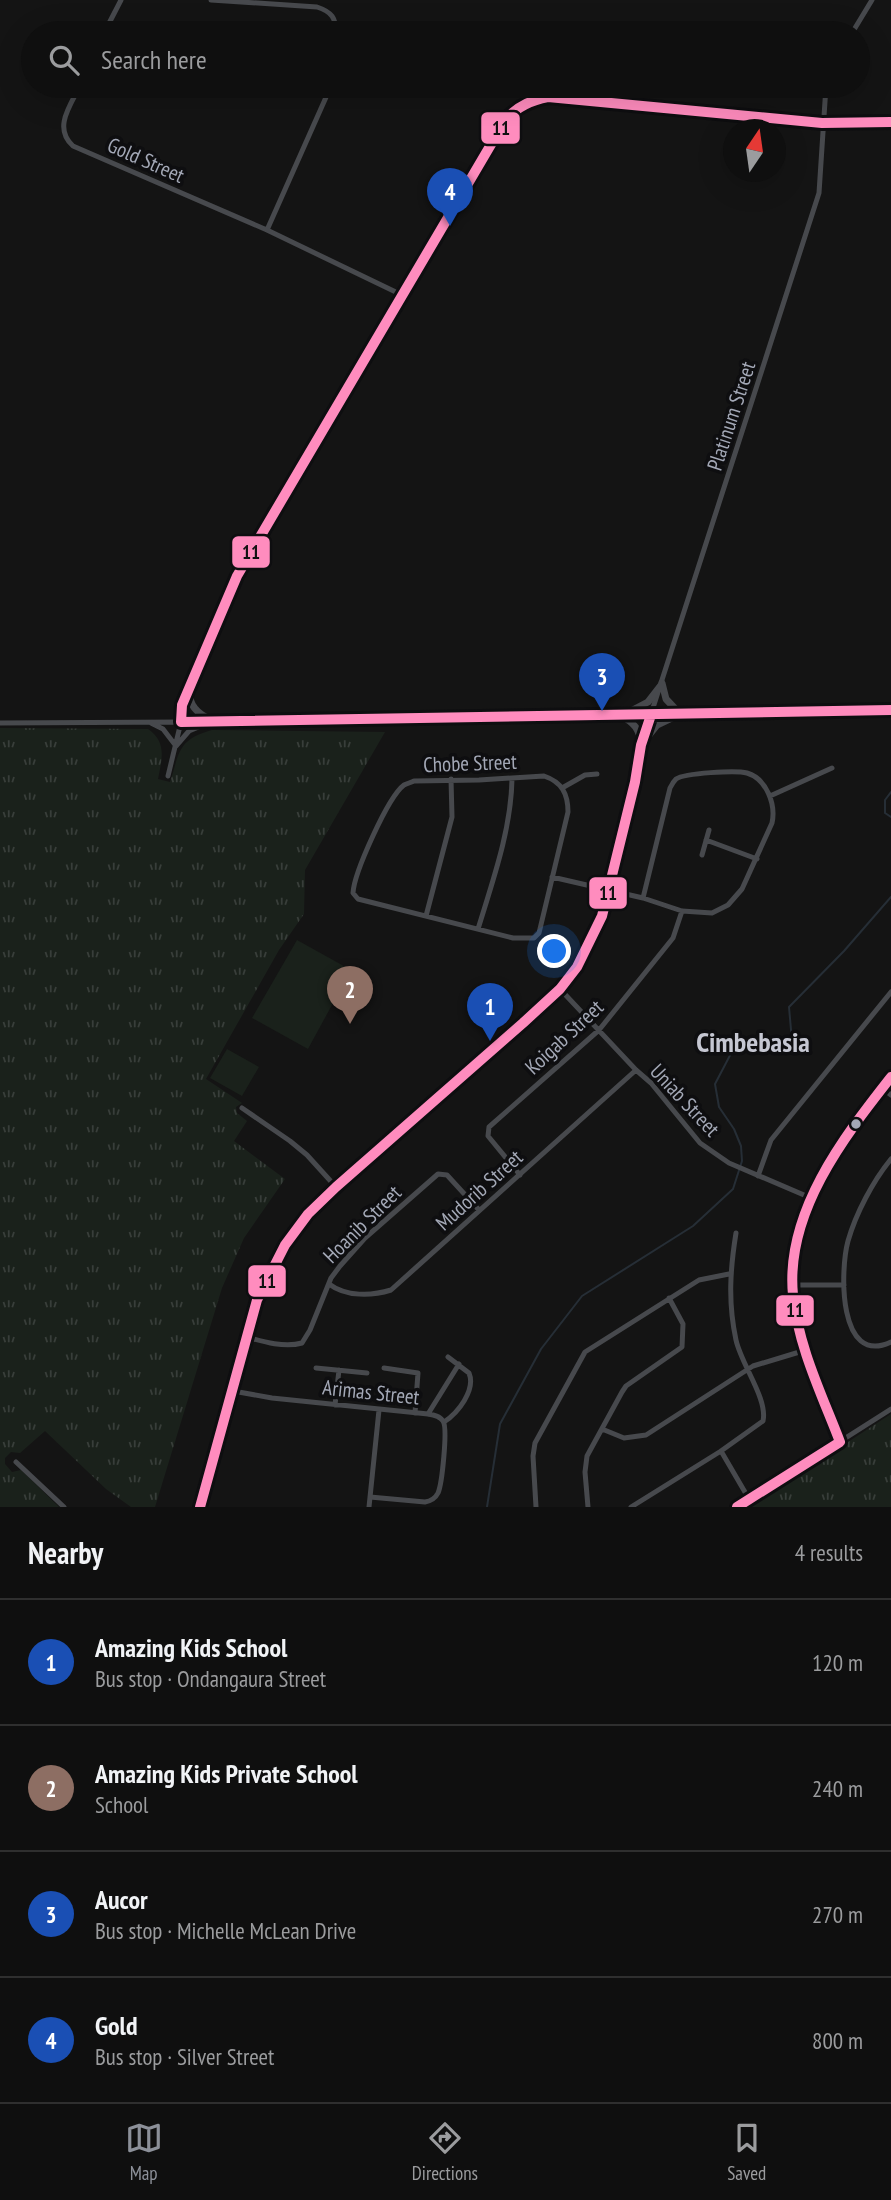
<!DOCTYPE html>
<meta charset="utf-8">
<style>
:root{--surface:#0f0f0f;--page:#181818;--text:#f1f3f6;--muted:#9b9c9e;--line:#2f2f2f;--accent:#8c9099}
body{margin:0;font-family:"PT Sans Narrow",sans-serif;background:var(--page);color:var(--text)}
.compass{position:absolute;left:723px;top:119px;width:63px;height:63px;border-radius:50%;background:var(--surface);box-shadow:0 7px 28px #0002;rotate:13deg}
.you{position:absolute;left:555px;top:952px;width:24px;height:24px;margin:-18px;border:5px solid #fff;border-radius:50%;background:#1a73e8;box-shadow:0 0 0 10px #1a73e833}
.badge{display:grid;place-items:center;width:46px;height:46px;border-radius:50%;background:var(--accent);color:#fff;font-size:23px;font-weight:700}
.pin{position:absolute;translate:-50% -58px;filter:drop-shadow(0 2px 4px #0008)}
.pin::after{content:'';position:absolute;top:37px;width:24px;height:21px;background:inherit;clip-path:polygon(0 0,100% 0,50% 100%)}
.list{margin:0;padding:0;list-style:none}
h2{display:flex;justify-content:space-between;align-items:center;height:91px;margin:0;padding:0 28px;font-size:30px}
h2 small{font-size:23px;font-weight:400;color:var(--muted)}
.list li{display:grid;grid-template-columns:46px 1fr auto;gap:21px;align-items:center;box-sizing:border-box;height:126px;padding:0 28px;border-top:2px solid var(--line)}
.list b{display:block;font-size:26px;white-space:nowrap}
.list p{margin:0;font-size:23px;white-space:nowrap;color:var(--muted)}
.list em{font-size:23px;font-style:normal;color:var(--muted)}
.icon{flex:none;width:38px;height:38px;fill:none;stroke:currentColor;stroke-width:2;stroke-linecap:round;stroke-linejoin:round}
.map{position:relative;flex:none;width:891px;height:1507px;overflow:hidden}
.search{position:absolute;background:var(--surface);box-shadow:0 7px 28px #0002;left:21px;right:21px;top:21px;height:77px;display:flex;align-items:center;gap:18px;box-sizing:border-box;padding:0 24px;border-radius:38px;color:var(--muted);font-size:26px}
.sheet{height:595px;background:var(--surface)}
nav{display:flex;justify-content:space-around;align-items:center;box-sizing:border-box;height:98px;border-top:2px solid var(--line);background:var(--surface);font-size:19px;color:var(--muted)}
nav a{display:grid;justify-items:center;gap:4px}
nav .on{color:var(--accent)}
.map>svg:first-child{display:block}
</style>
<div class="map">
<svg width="891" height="1507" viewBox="0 0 891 1507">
<defs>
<pattern id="grass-tufts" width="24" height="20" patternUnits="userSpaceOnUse" patternTransform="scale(1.75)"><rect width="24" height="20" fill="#1a211b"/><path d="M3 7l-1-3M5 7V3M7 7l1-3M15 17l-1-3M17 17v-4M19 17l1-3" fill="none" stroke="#383e3a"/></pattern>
</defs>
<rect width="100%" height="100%" fill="#141414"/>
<path fill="url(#grass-tufts)" d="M 0,728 L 148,729 C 167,742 162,759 158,779 L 170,782 C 180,752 177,740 212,730 L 385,732 L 305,870 L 304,914 L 279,950 L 206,1079 L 242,1103 L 236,1107 L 237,1113 L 247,1121 L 234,1141 L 285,1179 L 244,1238 L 222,1288 L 155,1507 L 131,1507 L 106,1489 L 45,1431 L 20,1453 L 11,1452 L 5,1458 L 5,1464 L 12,1472 L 21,1470 L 59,1507 L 0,1507 Z
M 891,1414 L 891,1507 L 748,1507 Z"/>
<path fill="#1a211b" d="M 297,940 L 351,970 L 308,1049 L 252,1018 Z
M 227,1049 L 259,1067 L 242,1096 L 210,1078 Z"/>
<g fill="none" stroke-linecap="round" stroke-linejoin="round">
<path stroke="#262e36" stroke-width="2" d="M 891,792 L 885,800 L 885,813 L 891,817
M 487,1507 L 500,1424 L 541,1349 L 582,1296 L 693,1226 L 733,1189 L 742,1161 L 741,1146 L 734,1129 L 719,1107 L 715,1084 L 737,1042 L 772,1047 L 792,1041 L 789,1007 L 844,951 L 891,897"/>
<path stroke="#47494d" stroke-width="5" d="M 211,0 L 317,7 C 332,12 336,18 336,33
M 104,33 L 121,0
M 852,33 L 872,0
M 80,86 C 70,106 53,128 73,146 L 267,230 L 402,295
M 267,230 L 331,86
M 0,723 L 181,722 L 168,776
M 151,723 L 163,729 L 176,746 L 189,731 L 208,723
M 544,776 C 562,782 568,794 568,812 L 539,933 L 534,938 L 513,938 L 358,899 L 353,893 C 354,873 388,797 404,785 C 406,784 412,782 414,781 L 479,780 Z
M 562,788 L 585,775 L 597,774
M 770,796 L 832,768
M 706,840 L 757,859
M 702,855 L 709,830
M 552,877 L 643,898 L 682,911 L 712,913 L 728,905 L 742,889 L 772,823 C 776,805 767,779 747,773 C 736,770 685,773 676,779 C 673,782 672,784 670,788 L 643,898
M 426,916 L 452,817 L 451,779
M 478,929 C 493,880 511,830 512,779
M 560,989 L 636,1070 L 651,1083 L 700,1143 L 729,1163 L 811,1198
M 882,1088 L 891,1095
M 242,1108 L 290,1141 L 307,1155 L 336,1187
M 891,1159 C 873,1181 856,1213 848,1241 C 840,1270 838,1367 891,1342
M 520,1175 L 488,1136 L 489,1127 L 599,1030 L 673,938 L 682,911
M 758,1176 L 771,1140 L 891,992
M 329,1284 C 346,1297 372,1296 391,1290 L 636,1070
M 793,1285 L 844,1285
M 247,1337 C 264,1342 285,1348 302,1343 L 310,1330 L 331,1278 L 340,1266 L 365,1238 L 438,1174 L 447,1175 L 479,1210
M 316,1368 L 367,1373
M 384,1368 L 418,1373 L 415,1413
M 233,1391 L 272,1398 L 428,1414 C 434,1415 440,1416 443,1421 C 448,1428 442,1484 438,1493 C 435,1499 431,1501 425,1502 L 370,1497
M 335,1405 L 339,1370
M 428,1414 L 459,1364
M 444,1422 C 458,1413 476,1390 469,1373 L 448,1357
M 602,1429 L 624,1438 L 646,1435 L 753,1366 L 806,1350
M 840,1442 C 824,1398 797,1338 793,1293 C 787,1214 844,1135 891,1077
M 721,1451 L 749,1499
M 16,1462 L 64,1507
M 200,1507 L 257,1300 L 285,1245 L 308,1214 L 336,1187 L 560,989 L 577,967 L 602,916 L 635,782 L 641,745 L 819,193 L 826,86
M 369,1507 L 379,1410
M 536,1507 L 533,1456 L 535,1443 L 585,1352 L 699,1280 L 729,1274
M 588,1507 L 585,1472 L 587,1456 L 622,1392 L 626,1386 L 682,1347 L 683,1324 L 669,1298
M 631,1507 L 721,1451 L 763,1421 C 768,1399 741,1364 736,1340 C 728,1303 730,1270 736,1233
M 737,1507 L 891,1409"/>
<path stroke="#47494d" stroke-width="7" d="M 891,122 L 822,123 L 548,97 C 530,100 518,105 506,119 L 237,576 L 194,674 L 182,705 L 181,722 L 891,710
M 189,691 C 189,707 199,715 212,720
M 627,713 L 648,702 L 662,684
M 621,716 C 634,722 640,730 641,744
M 641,745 L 657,725 L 680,714 L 666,699 L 662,683"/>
<g stroke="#0e0e10" stroke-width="16">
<path id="bus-1" d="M 891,122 L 822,123 L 548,97 C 531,100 518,106 506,119 L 237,576 L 182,705 L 181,722 L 891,710
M 200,1507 L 257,1300 L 285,1245 L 308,1214 L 336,1187 L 523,1023 L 560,989 L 577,967 L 602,916 L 635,782 L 641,745 L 651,715
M 737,1507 L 840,1442 C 822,1395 798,1346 793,1295 C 785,1213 843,1138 891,1077"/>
</g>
<use href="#bus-1" stroke="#ff8cbe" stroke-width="10"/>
</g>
<circle fill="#a3a8b6" stroke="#0e0e10" stroke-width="2.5" cx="856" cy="1124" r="6"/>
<g text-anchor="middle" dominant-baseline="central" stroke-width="7" stroke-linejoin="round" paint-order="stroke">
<g font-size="21" fill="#a3a8b6" stroke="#0e0e10">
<text transform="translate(146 160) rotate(24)">Gold Street</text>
<text transform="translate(731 416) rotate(-72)">Platinum Street</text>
<text transform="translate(470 763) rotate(-2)">Chobe Street</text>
<text transform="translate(564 1037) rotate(-43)">Koigab Street</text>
<text transform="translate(685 1100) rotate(47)">Uniab Street</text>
<text transform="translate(479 1190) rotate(-42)">Mudorib Street</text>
<text transform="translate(362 1224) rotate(-45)">Hoanib Street</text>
<text transform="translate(371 1392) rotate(6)">Arimas Street</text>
</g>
<g font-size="28" font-weight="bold" fill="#c5c7d2" stroke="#0e0e10">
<text x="753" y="1041">Cimbebasia</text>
</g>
</g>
<g stroke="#0e0e10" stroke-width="2.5">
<rect x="480" y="111" width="41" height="34" rx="7" fill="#ff8cbe"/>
<rect x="231" y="535" width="40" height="34" rx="7" fill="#ff8cbe"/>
<rect x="588" y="876" width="40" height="34" rx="7" fill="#ff8cbe"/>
<rect x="247" y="1264" width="40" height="34" rx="7" fill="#ff8cbe"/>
<rect x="775" y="1294" width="40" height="33" rx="7" fill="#ff8cbe"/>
</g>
<g font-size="19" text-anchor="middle" font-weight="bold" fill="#111">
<text x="501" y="135">11</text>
<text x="251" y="559">11</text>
<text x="608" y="900">11</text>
<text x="267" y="1288">11</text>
<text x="795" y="1317">11</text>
</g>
</svg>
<svg class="compass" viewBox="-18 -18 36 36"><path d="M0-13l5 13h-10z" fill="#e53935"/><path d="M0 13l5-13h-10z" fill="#9b9c9e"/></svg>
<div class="you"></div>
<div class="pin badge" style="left:490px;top:1041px;background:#1a4fb4">1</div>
<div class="pin badge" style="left:350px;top:1024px;background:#8d6e63">2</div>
<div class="pin badge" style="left:602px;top:711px;background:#1a4fb4">3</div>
<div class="pin badge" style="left:450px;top:226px;background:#1a4fb4">4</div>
<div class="search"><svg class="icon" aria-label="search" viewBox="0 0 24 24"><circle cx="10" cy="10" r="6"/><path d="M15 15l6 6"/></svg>Search here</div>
</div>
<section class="sheet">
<h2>Nearby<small>4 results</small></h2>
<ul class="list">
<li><span class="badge" style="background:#1a4fb4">1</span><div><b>Amazing Kids School</b><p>Bus stop · Ondangaura Street</p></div><em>120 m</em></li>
<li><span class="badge" style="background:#8d6e63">2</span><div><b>Amazing Kids Private School</b><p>School</p></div><em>240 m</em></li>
<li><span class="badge" style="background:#1a4fb4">3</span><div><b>Aucor</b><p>Bus stop · Michelle McLean Drive</p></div><em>270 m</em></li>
<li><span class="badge" style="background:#1a4fb4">4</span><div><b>Gold</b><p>Bus stop · Silver Street</p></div><em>800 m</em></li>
</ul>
</section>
<nav>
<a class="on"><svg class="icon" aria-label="map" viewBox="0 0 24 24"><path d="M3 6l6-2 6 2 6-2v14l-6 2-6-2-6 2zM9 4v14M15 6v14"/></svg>Map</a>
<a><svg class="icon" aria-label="directions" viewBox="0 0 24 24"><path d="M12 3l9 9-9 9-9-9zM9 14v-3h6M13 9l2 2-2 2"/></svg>Directions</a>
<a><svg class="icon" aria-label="saved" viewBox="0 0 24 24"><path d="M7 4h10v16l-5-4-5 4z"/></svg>Saved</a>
</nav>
